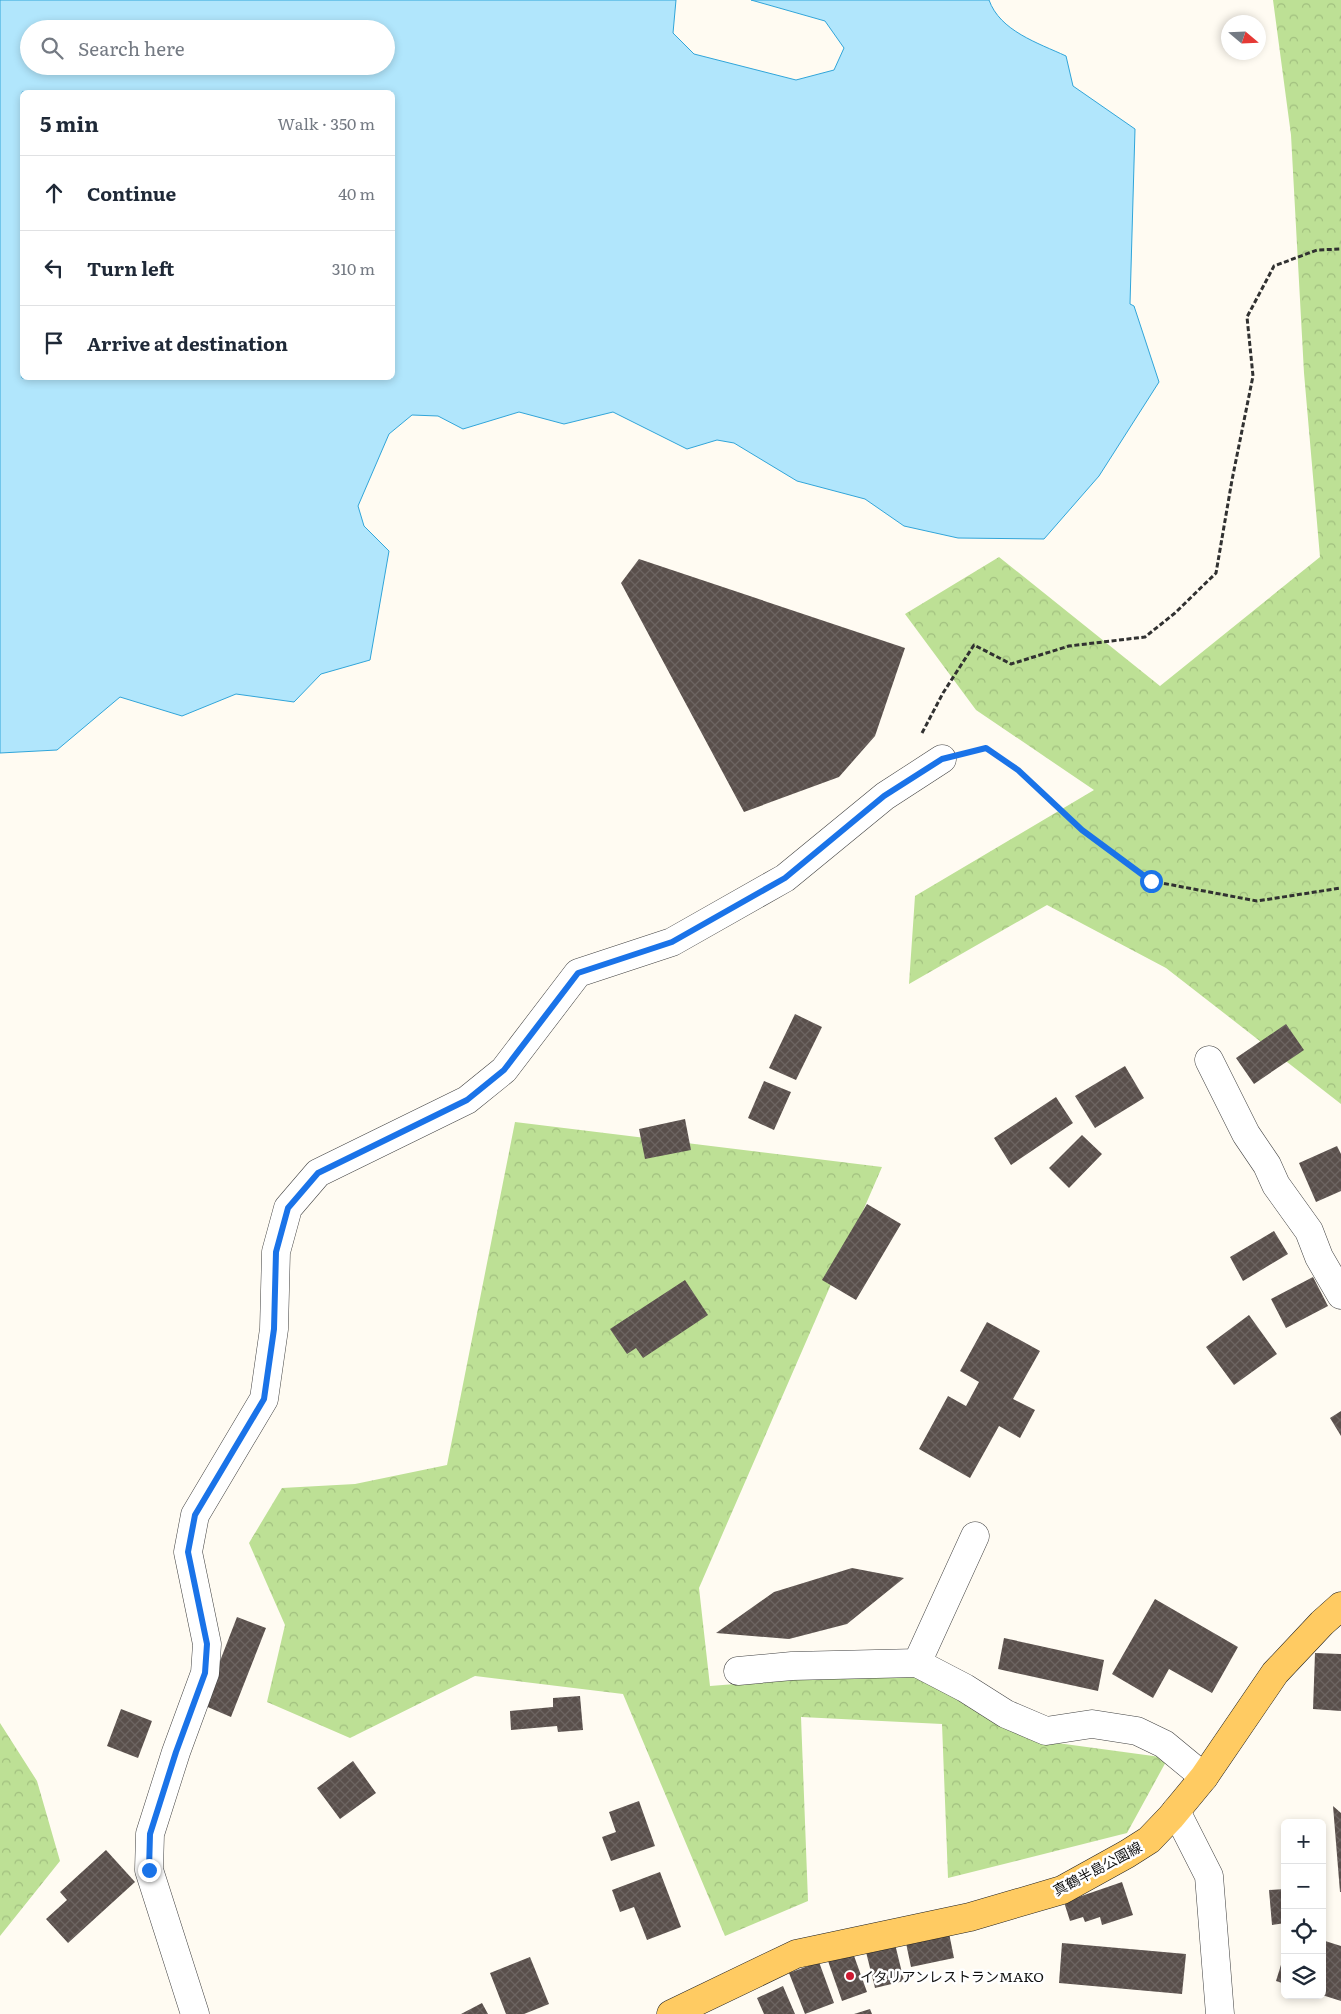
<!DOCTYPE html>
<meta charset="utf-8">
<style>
:root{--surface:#fff;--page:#f2f2f3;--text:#1f2937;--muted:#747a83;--line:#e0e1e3}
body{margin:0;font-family:Literata,"Noto Sans JP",serif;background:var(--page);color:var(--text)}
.controls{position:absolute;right:15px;bottom:15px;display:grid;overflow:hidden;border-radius:8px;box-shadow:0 2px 8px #0003}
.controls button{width:45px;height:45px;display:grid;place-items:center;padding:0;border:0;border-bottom:1px solid var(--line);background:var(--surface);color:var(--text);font:25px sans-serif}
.compass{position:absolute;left:1221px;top:15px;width:45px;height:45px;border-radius:50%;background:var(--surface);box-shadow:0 2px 8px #0003;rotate:109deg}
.stop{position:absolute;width:15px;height:15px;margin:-11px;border:4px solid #1a73e8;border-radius:50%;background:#fff}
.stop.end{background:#1a73e8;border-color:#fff;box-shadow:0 1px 5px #0008}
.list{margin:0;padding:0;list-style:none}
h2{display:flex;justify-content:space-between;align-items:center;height:65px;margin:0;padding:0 20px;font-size:21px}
h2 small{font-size:16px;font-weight:400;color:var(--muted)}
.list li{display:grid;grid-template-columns:32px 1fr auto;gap:15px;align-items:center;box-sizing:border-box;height:75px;padding:0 20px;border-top:1px solid var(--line)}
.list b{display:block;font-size:19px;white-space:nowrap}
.list em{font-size:16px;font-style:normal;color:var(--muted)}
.icon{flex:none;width:28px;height:28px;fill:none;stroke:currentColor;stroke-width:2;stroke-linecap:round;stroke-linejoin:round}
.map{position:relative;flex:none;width:1341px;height:2014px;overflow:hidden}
.search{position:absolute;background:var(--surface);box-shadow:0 2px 8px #0003;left:20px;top:20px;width:375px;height:55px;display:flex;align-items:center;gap:12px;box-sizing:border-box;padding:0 18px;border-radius:28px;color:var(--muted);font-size:19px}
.panel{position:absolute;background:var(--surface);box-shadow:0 2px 8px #0003;left:20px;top:90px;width:375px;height:290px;border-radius:8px}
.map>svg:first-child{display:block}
</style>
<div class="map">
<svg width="1341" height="2014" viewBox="0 0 1341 2014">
<defs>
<pattern id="forest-crowns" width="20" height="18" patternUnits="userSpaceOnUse" patternTransform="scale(1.25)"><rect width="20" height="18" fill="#bde095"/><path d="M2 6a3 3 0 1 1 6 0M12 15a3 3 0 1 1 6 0" fill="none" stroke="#a1bf7f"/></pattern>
<pattern id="building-cross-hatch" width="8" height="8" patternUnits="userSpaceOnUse" patternTransform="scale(1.25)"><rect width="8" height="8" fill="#594f4b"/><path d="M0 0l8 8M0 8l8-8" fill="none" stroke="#6c6461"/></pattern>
</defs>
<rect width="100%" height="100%" fill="#fffbf2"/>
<path fill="url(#forest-crowns)" d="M 1273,0 L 1341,0 L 1341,1104 L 1166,968 L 1047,905 L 909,984 L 915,896 L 1094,790 L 976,710 L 905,614 L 999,557 L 1160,686 L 1320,557 L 1304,373 L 1291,135 Z
M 515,1122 L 882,1167 L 699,1588 L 710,1686 L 917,1670 L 1035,1740 L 1168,1758 L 1127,1833 L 948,1878 L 942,1724 L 801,1717 L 808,1901 L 725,1936 L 623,1694 L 475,1676 L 350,1738 L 267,1702 L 285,1625 L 249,1543 L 282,1488 L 355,1484 L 447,1465 Z
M 0,1723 L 37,1781 L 60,1861 L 0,1936 Z"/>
<path fill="#b1e6fc" stroke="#31a5d9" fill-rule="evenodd" d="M 0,0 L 676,0 L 673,33 L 694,54 L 796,80 L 834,70 L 844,48 L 825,21 L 751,0 L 989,0 C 1000,31 1038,43 1066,56 L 1073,86 L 1135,129 L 1130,304 L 1134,306 L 1159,382 L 1099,476 L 1044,539 L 958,538 L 904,526 L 865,499 L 797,481 L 734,443 L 717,440 L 687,449 L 613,412 L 564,424 L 519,412 L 463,429 L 438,416 L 412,415 L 389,434 L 358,506 L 364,526 L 389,551 L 370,660 L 321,674 L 294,702 L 236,694 L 182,716 L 120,697 L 57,750 L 0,753 ZM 29,29 L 386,29 L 386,66 L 29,66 ZM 22,92 L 392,92 L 392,378 L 22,378 Z"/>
<path fill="url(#building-cross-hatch)" d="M 639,559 L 905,648 L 875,736 L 839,777 L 744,812 L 621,583 Z
M 795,1014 L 822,1027 L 796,1080 L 769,1068 Z
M 1286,1024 L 1304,1050 L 1254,1084 L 1236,1058 Z
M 1125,1066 L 1144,1098 L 1095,1128 L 1075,1096 Z
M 764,1081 L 791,1092 L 774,1130 L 748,1118 Z
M 1056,1097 L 1073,1123 L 1011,1165 L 994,1138 Z
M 685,1119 L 691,1150 L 645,1159 L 639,1129 Z
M 1082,1135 L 1102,1154 L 1069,1188 L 1049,1168 Z
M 1337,1146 L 1341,1154 L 1341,1191 L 1316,1202 L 1299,1163 Z
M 867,1204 L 901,1224 L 856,1300 L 822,1280 Z
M 1274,1231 L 1288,1254 L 1243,1281 L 1230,1257 Z
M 1313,1277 L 1328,1306 L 1286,1328 L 1271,1299 Z
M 685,1280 L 708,1315 L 643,1358 L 636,1348 L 627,1354 L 610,1329 Z
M 1249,1315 L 1277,1354 L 1234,1385 L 1206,1347 Z
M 987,1322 L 1040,1351 L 1013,1399 L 1035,1410 L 1020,1438 L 999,1426 L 970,1478 L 919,1449 L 948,1396 L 966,1406 L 979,1382 L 960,1371 Z
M 1341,1411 L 1341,1436 L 1330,1418 Z
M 852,1568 L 904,1578 L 847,1624 L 789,1639 L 716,1633 L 774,1592 Z
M 1155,1599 L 1238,1647 L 1212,1693 L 1169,1669 L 1153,1698 L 1112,1674 Z
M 237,1617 L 266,1628 L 231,1717 L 203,1705 Z
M 1004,1638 L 1104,1660 L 1098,1691 L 998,1669 Z
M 1315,1653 L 1341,1654 L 1341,1711 L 1313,1709 Z
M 580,1696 L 583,1730 L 558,1732 L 557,1726 L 511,1730 L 510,1711 L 553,1707 L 553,1698 Z
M 121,1709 L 152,1721 L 138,1758 L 107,1746 Z
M 353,1761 L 376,1793 L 340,1819 L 317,1788 Z
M 639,1801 L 655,1846 L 611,1861 L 602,1837 L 616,1832 L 609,1812 Z
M 1333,1806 L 1341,1813 L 1341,1892 L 1340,1892 Z
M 106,1850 L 135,1882 L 68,1943 L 46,1919 L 67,1900 L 60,1892 Z
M 660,1872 L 681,1927 L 647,1940 L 634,1907 L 620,1912 L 612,1890 Z
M 1122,1882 L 1133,1915 L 1102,1925 L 1100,1917 L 1085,1922 L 1083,1917 L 1070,1921 L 1064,1902 Z
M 1285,1889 L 1285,1923 L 1272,1925 L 1269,1890 Z
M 949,1933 L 954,1958 L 911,1967 L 906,1943 Z
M 1322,1940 L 1341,1946 L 1341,2001 L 1322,1995 Z
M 1062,1943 L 1186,1954 L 1182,1994 L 1059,1983 Z
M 895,1944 L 904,1981 L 875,1988 L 866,1952 Z
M 853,1953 L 867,1992 L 842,2001 L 828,1961 Z
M 1284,1955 L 1285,1955 L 1285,1984 L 1276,1981 Z
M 530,1957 L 549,2004 L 524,2014 L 506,2014 L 490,1973 Z
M 819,1962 L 834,2003 L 805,2014 L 789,1973 Z
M 783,1986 L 795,2014 L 764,2014 L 757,1998 Z
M 482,2003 L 488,2014 L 461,2014 Z
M 870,2009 L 872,2014 L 854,2014 Z"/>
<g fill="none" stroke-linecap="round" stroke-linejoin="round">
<g stroke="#424242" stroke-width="29">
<path id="minor" d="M 1209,1060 L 1246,1134 L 1267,1165 L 1276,1185 L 1309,1231 L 1319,1257 L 1341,1295
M 917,1663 L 975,1536
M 738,1671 L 792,1666 L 917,1663 L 965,1688 L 1006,1714 L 1046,1731 L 1092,1724 L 1137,1731 L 1164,1744 L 1204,1777
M 1176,1811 L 1209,1876 L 1220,2014
M 195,2014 L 149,1870 L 150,1834 L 176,1752 L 205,1673 L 207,1644 L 188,1552 L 195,1515 L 264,1399 L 274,1329 L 276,1252 L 288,1208 L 318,1173 L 467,1100 L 504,1070 L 578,973 L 672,942 L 785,878 L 885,796 L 942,759"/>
</g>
<g stroke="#202020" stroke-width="29">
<path id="major" d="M 671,2014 L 796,1954 L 970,1917 L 1062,1890 L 1127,1854 L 1149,1840 L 1171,1817 L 1204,1777 L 1275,1673 L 1322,1623 L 1341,1606"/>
</g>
<path stroke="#313131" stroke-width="3" stroke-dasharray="5 2.5" stroke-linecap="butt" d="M 922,733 L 943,693 L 974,645 L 1011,664 L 1069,646 L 1145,637 L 1175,613 L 1216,573 L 1232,480 L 1253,376 L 1247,317 L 1274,266 L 1317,250 L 1341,249
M 972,751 L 986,748 L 1019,770 L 1082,830 L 1151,881 L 1257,901 L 1341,888"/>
<use href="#minor" stroke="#fff" stroke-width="28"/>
<use href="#major" stroke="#ffcb62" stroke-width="28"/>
</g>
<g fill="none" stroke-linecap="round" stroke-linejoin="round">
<path stroke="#1a73e8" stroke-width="6" d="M 149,1870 L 150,1834 L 176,1752 L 205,1673 L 207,1644 L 188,1552 L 195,1515 L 264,1399 L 274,1329 L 276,1252 L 288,1208 L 318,1173 L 467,1100 L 504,1070 L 578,973 L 672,942 L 785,878 L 884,796 L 942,759 L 986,748 L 1018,770 L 1082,830 L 1151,881"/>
</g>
<circle fill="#cd1a32" stroke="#fff" stroke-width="2" cx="850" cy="1976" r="5"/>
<g text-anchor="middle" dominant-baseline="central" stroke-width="5" stroke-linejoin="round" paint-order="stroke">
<g font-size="14" fill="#0f0f0f" stroke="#fff">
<text transform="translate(1097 1868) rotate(-28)">真鶴半島公園線</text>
</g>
<g font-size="14" fill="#0f0f0f" stroke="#fff" text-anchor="start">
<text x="860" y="1976">イタリアンレストランMAKO</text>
</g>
</g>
</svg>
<div class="controls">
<button>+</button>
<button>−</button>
<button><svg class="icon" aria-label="locate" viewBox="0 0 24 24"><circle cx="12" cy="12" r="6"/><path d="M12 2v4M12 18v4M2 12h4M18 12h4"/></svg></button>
<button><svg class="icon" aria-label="layers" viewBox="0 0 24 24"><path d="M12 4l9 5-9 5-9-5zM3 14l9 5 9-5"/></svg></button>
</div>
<svg class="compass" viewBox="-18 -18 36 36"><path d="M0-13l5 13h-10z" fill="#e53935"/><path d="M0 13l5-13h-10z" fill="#747a83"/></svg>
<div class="stop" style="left:1151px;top:881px"></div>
<div class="stop end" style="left:149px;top:1870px"></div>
<div class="search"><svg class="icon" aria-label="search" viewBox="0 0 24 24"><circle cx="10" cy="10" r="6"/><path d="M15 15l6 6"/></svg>Search here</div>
<section class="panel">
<h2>5 min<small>Walk · 350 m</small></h2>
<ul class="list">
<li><svg class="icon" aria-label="ahead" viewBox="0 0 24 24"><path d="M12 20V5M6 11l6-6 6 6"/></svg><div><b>Continue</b></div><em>40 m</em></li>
<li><svg class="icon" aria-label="left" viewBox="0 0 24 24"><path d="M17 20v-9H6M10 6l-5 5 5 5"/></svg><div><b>Turn left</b></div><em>310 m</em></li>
<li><svg class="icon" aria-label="arrive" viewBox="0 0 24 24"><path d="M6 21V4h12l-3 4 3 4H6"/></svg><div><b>Arrive at destination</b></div></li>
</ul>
</section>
</div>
